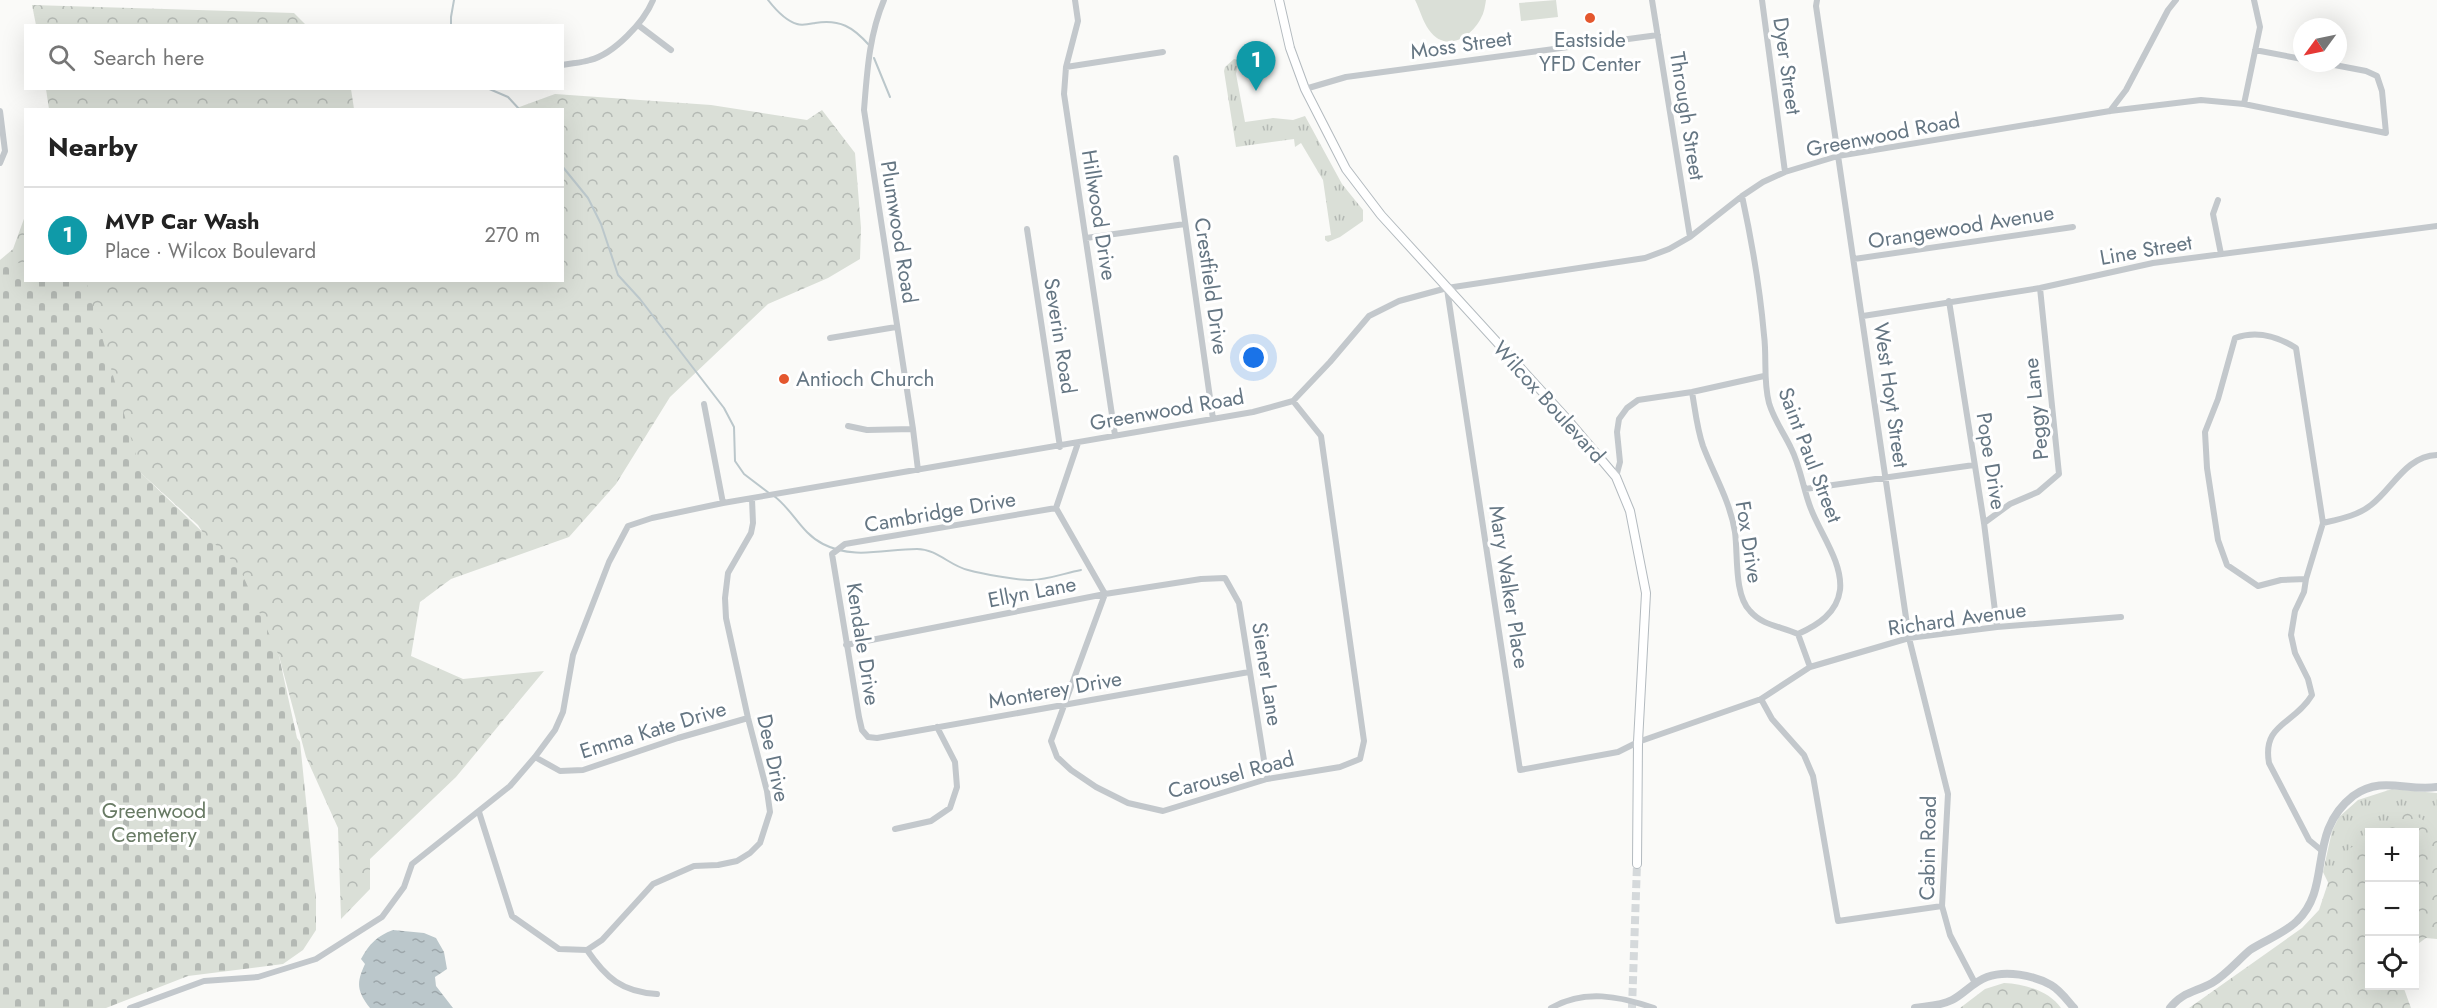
<!DOCTYPE html>
<meta charset="utf-8">
<style>
:root{--surface:#fff;--page:#f2f2f2;--text:#222;--muted:#767676;--line:#e0e0e0;--accent:#e4572e}
body{margin:0;font-family:Jost,sans-serif;background:var(--page);color:var(--text)}
.controls{position:absolute;right:18px;bottom:18px;display:grid;overflow:hidden;border-radius:0px;box-shadow:0 6px 24px #0002}
.controls button{width:54px;height:54px;display:grid;place-items:center;padding:0;border:0;border-bottom:2px solid var(--line);background:var(--surface);color:var(--text);font:30px sans-serif}
.compass{position:absolute;left:2293px;top:18px;width:54px;height:54px;border-radius:50%;background:var(--surface);box-shadow:0 6px 24px #0002;rotate:237deg}
.you{position:absolute;left:1254px;top:358px;width:21px;height:21px;margin:-15px;border:4px solid #fff;border-radius:50%;background:#1a73e8;box-shadow:0 0 0 9px #1a73e833}
.badge{display:grid;place-items:center;width:39px;height:39px;border-radius:50%;background:var(--accent);color:#fff;font-size:20px;font-weight:700}
.pin{position:absolute;translate:-50% -50px;filter:drop-shadow(0 2px 3px #0008)}
.pin::after{content:'';position:absolute;top:32px;width:21px;height:18px;background:inherit;clip-path:polygon(0 0,100% 0,50% 100%)}
.list{margin:0;padding:0;list-style:none}
h2{display:flex;justify-content:space-between;align-items:center;height:78px;margin:0;padding:0 24px;font-size:26px}
h2 small{font-size:20px;font-weight:400;color:var(--muted)}
.list li{display:grid;grid-template-columns:39px 1fr auto;gap:18px;align-items:center;box-sizing:border-box;height:96px;padding:0 24px;border-top:2px solid var(--line)}
.list b{display:block;font-size:22px;white-space:nowrap}
.list p{margin:0;font-size:20px;white-space:nowrap;color:var(--muted)}
.list em{font-size:20px;font-style:normal;color:var(--muted)}
.icon{flex:none;width:33px;height:33px;fill:none;stroke:currentColor;stroke-width:2;stroke-linecap:round;stroke-linejoin:round}
.map{position:relative;flex:none;width:2437px;height:1008px;overflow:hidden}
.search{position:absolute;background:var(--surface);box-shadow:0 6px 24px #0002;left:24px;top:24px;width:540px;height:66px;display:flex;align-items:center;gap:15px;box-sizing:border-box;padding:0 21px;border-radius:0px;color:var(--muted);font-size:22px}
.panel{position:absolute;background:var(--surface);box-shadow:0 6px 24px #0002;left:24px;top:108px;width:540px;height:174px;border-radius:0px}
.map>svg:first-child{display:block}
</style>
<div class="map">
<svg width="2437" height="1008" viewBox="0 0 2437 1008">
<defs>
<pattern id="grass-tufts" width="24" height="20" patternUnits="userSpaceOnUse" patternTransform="scale(1.5)"><rect width="24" height="20" fill="#dadfd7"/><path d="M3 7l-1-3M5 7V3M7 7l1-3M15 17l-1-3M17 17v-4M19 17l1-3" fill="none" stroke="#b4b9b4"/></pattern>
<pattern id="forest-crowns" width="20" height="18" patternUnits="userSpaceOnUse" patternTransform="scale(1.5)"><rect width="20" height="18" fill="#dadfd7"/><path d="M2 6a3 3 0 1 1 6 0M12 15a3 3 0 1 1 6 0" fill="none" stroke="#b4b9b4"/></pattern>
<pattern id="cemetery-stones" width="16" height="16" patternUnits="userSpaceOnUse" patternTransform="scale(1.5)"><rect width="16" height="16" fill="#dadfd7"/><path d="M2 7V4a2 2 0 0 1 4 0v3zM10 15v-3a2 2 0 0 1 4 0v3z" fill="#b4b9b4"/></pattern>
<pattern id="water-ripples" width="26" height="14" patternUnits="userSpaceOnUse" patternTransform="scale(1.5)"><rect width="26" height="14" fill="#bbc7cb"/><path d="M2 4q2-2 4 0t4 0M15 11q2-2 4 0t4 0" fill="none" stroke="#9ca6aa"/></pattern>
</defs>
<rect width="100%" height="100%" fill="#fafaf8"/>
<path fill="url(#grass-tufts)" d="M 1234,59 L 1239,60 L 1236,74 L 1245,122 L 1273,118 L 1293,120 L 1305,116 L 1342,184 L 1363,210 L 1363,221 L 1340,237 L 1328,242 L 1325,240 L 1325,236 L 1331,235 L 1323,180 L 1301,143 L 1295,147 L 1294,139 L 1236,147 L 1224,71 L 1225,67 Z
M 2392,789 L 2437,793 L 2437,930 L 2414,832 L 2370,832 L 2369,967 L 2323,872 L 2332,831 L 2339,817 L 2358,800 Z"/>
<path fill="url(#forest-crowns)" d="M 32,5 L 294,13 L 306,25 L 36,25 Z
M 46,89 L 351,89 L 354,109 L 49,109 Z
M 555,94 L 711,105 L 807,120 L 822,110 L 855,153 L 861,228 L 860,259 L 828,278 L 768,304 L 670,397 L 616,484 L 569,537 L 451,579 L 420,602 L 411,656 L 463,679 L 544,671 L 456,777 L 370,859 L 370,889 L 341,919 L 338,828 L 306,757 L 279,656 L 198,525 L 86,423 L 0,462 L 0,260 L 13,249 L 25,216 L 26,280 L 562,280 L 562,110 L 514,109 Z
M 2404,811 L 2412,813 L 2437,829 L 2437,939 L 2426,938 L 2415,946 L 2414,832 L 2378,832 L 2396,814 Z
M 2369,840 L 2370,986 L 2403,986 L 2411,1008 L 2189,1008 L 2302,928 L 2319,910 L 2334,865 L 2350,848 Z
M 2004,983 C 2025,984 2049,991 2061,1008 L 1960,1008 L 1985,989 Z"/>
<path fill="url(#cemetery-stones)" d="M 25,262 L 26,280 L 86,281 L 141,473 L 239,567 L 279,656 L 297,738 L 300,742 L 316,899 L 316,930 L 303,950 L 283,964 L 188,976 L 106,1008 L 0,1008 L 0,266 Z"/>
<path fill="#dadfd7" d="M 1415,0 L 1486,0 C 1485,6 1484,13 1481,18 C 1471,38 1445,53 1429,30 C 1423,22 1420,10 1415,0 Z
M 1556,0 L 1558,17 L 1521,21 L 1519,3 Z"/>
<path fill="url(#water-ripples)" d="M 393,930 L 424,933 L 436,938 L 444,952 L 447,969 L 435,977 L 436,986 L 453,1008 L 370,1008 C 357,991 356,983 365,964 L 361,959 C 369,944 377,936 393,930 Z"/>
<g fill="none" stroke-linecap="round" stroke-linejoin="round">
<path stroke="#bbc7cb" stroke-width="2" d="M 768,0 C 775,9 786,21 797,24 C 802,26 810,24 815,23 C 840,19 853,27 869,45
M 451,26 L 451,17 L 454,0
M 874,58 L 890,97
M 487,88 L 508,97 L 520,110
M 562,166 L 588,198 L 601,224 L 618,275 L 640,299 L 724,408 L 734,427 L 735,461 L 744,474 L 769,493
M 774,496 C 793,510 801,533 823,544 C 854,560 885,549 917,549 C 937,549 950,566 968,570 C 983,574 1016,580 1031,580 C 1047,580 1065,573 1081,570"/>
<path stroke="#d5d9db" stroke-width="8" stroke-dasharray="8 4" stroke-linecap="butt" d="M 1632,1008 L 1637,864"/>
<g stroke="#b3babf" stroke-width="10">
<path id="secondary" d="M 1279,0 L 1290,48 L 1305,89 L 1346,169 L 1381,215 L 1567,419 L 1616,477 L 1630,511 L 1646,593 L 1638,742 L 1637,864"/>
</g>
<path stroke="#c3c8cc" stroke-width="6" d="M 884,0 C 869,35 867,73 864,110 L 913,429 L 918,470
M 1075,0 L 1078,21 L 1066,67 L 1064,94 L 1115,435
M 1652,0 L 1690,237
M 1762,0 L 1785,172
M 1817,0 L 1816,6 L 1909,638 L 1948,794 L 1942,906 L 1950,935 L 1975,983
M 638,25 L 671,50
M 2255,50 L 2302,59
M 562,65 C 572,63 581,63 590,60 C 614,54 644,22 653,0
M 1066,67 L 1163,52
M 1305,89 L 1346,77 L 1658,35
M 2244,104 L 2260,27 L 2254,0
M 0,111 L 5,151 L 0,163
M 2110,111 L 2126,90 L 2168,10 L 2176,0
M 1176,158 L 1213,419
M 1742,196 C 1752,242 1760,289 1764,335 C 1767,358 1763,381 1769,403 C 1774,420 1784,433 1791,448 C 1801,468 1803,489 1811,509 C 1820,533 1843,563 1840,590 C 1837,613 1818,625 1798,634
M 2218,200 L 2213,214 L 2221,254
M 1027,229 L 1060,447
M 1086,238 L 1185,224
M 1854,259 L 2073,227
M 1447,289 L 1520,770 L 1618,752 L 1638,742 L 1761,699 L 1810,667 L 1909,638 L 1997,627 L 2121,617
M 1949,301 L 1984,523 L 1997,627
M 1863,316 L 2040,288 L 2153,263 L 2437,226
M 830,338 L 896,327
M 1692,392 C 1695,409 1697,429 1703,446 C 1714,475 1730,501 1735,532 C 1738,554 1734,595 1750,611 C 1763,626 1781,626 1798,634 L 1810,667
M 704,404 L 723,503
M 848,426 L 867,430 L 913,429
M 1078,443 L 1056,508 L 1105,594 L 1051,741 L 1057,757 L 1071,770 L 1096,787 L 1128,803 L 1163,811 L 1267,779 L 1340,767 L 1360,759 L 1364,741 L 1321,436 L 1293,401
M 1616,477 L 1620,462 L 1617,432 L 1619,419 L 1627,408 L 1638,400 L 1692,392 L 1764,376
M 1805,489 L 1974,465
M 1056,508 L 845,544 L 832,554 L 859,717 L 862,730 L 868,737 L 877,738 L 1249,672
M 1984,523 L 2010,504 L 2038,492 L 2059,474 L 2040,288
M 2323,523 C 2340,519 2357,516 2371,505 C 2393,488 2406,456 2437,455
M 2306,579 L 2281,580 L 2258,586 L 2227,565 L 2218,540 L 2207,468 L 2205,432 L 2218,399 L 2235,338 C 2257,330 2277,336 2296,348 L 2323,523 L 2306,579 L 2304,592 L 2295,611 L 2291,635 L 2295,653 L 2308,679 L 2312,695 C 2294,725 2262,723 2269,763 L 2309,840 L 2321,850
M 846,645 L 1105,594 L 1201,579 L 1225,578 L 1239,603 L 1267,779
M 1761,699 L 1772,719 L 1804,755 L 1813,776 L 1838,921 L 1942,906
M 535,757 L 560,771 L 583,770 L 678,738 L 748,718
M 479,812 L 512,916 L 559,949 L 587,950 L 602,940 L 653,884 L 694,866 L 718,865 L 737,861 L 750,853 L 760,843 L 770,812 L 767,791 L 748,718 L 726,618 L 725,598 L 728,573 L 751,533 L 753,523 L 752,499
M 895,829 L 931,821 L 950,808 L 957,787 L 955,762 L 937,727
M 587,950 C 606,978 622,992 657,994
M 130,1008 L 204,981 L 258,977 L 316,959 L 382,917 L 404,887 L 412,864 L 510,786 L 535,757 L 555,730 L 563,712 L 573,655 L 609,562 L 628,526 L 652,518 L 723,503 L 1253,412 L 1293,401 L 1330,362 L 1369,316 L 1399,301 L 1447,288 L 1645,258 L 1669,249 L 1690,237 L 1742,196 L 1763,182 L 1785,172 L 1838,156 L 2110,111 L 2201,100 L 2244,104 L 2386,133 L 2382,91 L 2377,76 L 2366,71 L 2324,63
M 1551,1008 C 1584,989 1619,996 1654,1008"/>
<path stroke="#c3c8cc" stroke-width="8" d="M 1915,1008 C 1927,1006 1940,1006 1952,1000 C 1964,994 1973,982 1987,977 C 2006,970 2033,975 2051,985 C 2060,990 2067,1000 2074,1008
M 2170,1008 C 2182,992 2196,992 2212,983 C 2226,975 2238,960 2250,950 C 2265,940 2284,934 2297,921 C 2333,887 2306,833 2353,796 C 2382,775 2407,792 2437,787"/>
<use href="#secondary" stroke="#fff" stroke-width="8"/>
</g>
<g fill="#e4572e" stroke="#fff" stroke-width="2">
<circle cx="1590" cy="18" r="6"/>
<circle cx="784" cy="379" r="6"/>
</g>
<g text-anchor="middle" dominant-baseline="central" stroke-width="6" stroke-linejoin="round" paint-order="stroke">
<g font-size="21" fill="#657683" stroke="#fff">
<text x="1590" y="40">Eastside<tspan x="1590" dy="24">YFD Center</tspan></text>
<text x="796" y="379" text-anchor="start">Antioch Church</text>
</g>
<g font-size="21" fill="#657683" stroke="#fff">
<text transform="translate(1461 45) rotate(-8)">Moss Street</text>
<text transform="translate(1787 66) rotate(82)">Dyer Street</text>
<text transform="translate(1687 116) rotate(81)">Through Street</text>
<text transform="translate(1883 135) rotate(-11)">Greenwood Road</text>
<text transform="translate(1099 215) rotate(81)">Hillwood Drive</text>
<text transform="translate(1961 227) rotate(-9)">Orangewood Avenue</text>
<text transform="translate(899 232) rotate(81)">Plumwood Road</text>
<text transform="translate(2146 250) rotate(-10)">Line Street</text>
<text transform="translate(1211 286) rotate(82)">Crestfield Drive</text>
<text transform="translate(1060 336) rotate(81)">Severin Road</text>
<text transform="translate(1891 395) rotate(82)">West Hoyt Street</text>
<text transform="translate(1549 402) rotate(48)">Wilcox Boulevard</text>
<text transform="translate(2036 409) rotate(-96)">Peggy Lane</text>
<text transform="translate(1167 410) rotate(-10)">Greenwood Road</text>
<text transform="translate(1810 455) rotate(69)">Saint Paul Street</text>
<text transform="translate(1991 461) rotate(81)">Pope Drive</text>
<text transform="translate(940 512) rotate(-10)">Cambridge Drive</text>
<text transform="translate(1749 542) rotate(81)">Fox Drive</text>
<text transform="translate(1509 587) rotate(81)">Mary Walker Place</text>
<text transform="translate(1032 592) rotate(-11)">Ellyn Lane</text>
<text transform="translate(1957 619) rotate(-8)">Richard Avenue</text>
<text transform="translate(863 644) rotate(81)">Kendale Drive</text>
<text transform="translate(1267 674) rotate(81)">Siener Lane</text>
<text transform="translate(1055 690) rotate(-10)">Monterey Drive</text>
<text transform="translate(653 730) rotate(-17)">Emma Kate Drive</text>
<text transform="translate(773 758) rotate(78)">Dee Drive</text>
<text transform="translate(1231 775) rotate(-15)">Carousel Road</text>
<text transform="translate(1928 848) rotate(-89)">Cabin Road</text>
</g>
<g font-size="21" fill="#687a64" stroke="#fff">
<text x="154" y="811">Greenwood<tspan x="154" dy="24">Cemetery</tspan></text>
</g>
</g>
</svg>
<div class="controls">
<button>+</button>
<button>−</button>
<button><svg class="icon" aria-label="locate" viewBox="0 0 24 24"><circle cx="12" cy="12" r="6"/><path d="M12 2v4M12 18v4M2 12h4M18 12h4"/></svg></button>
</div>
<svg class="compass" viewBox="-18 -18 36 36"><path d="M0-13l5 13h-10z" fill="#e53935"/><path d="M0 13l5-13h-10z" fill="#767676"/></svg>
<div class="you"></div>
<div class="pin badge" style="left:1256px;top:91px;background:#0f9aa8">1</div>
<div class="search"><svg class="icon" aria-label="search" viewBox="0 0 24 24"><circle cx="10" cy="10" r="6"/><path d="M15 15l6 6"/></svg>Search here</div>
<section class="panel">
<h2>Nearby<small></small></h2>
<ul class="list">
<li><span class="badge" style="background:#0f9aa8">1</span><div><b>MVP Car Wash</b><p>Place · Wilcox Boulevard</p></div><em>270 m</em></li>
</ul>
</section>
</div>
